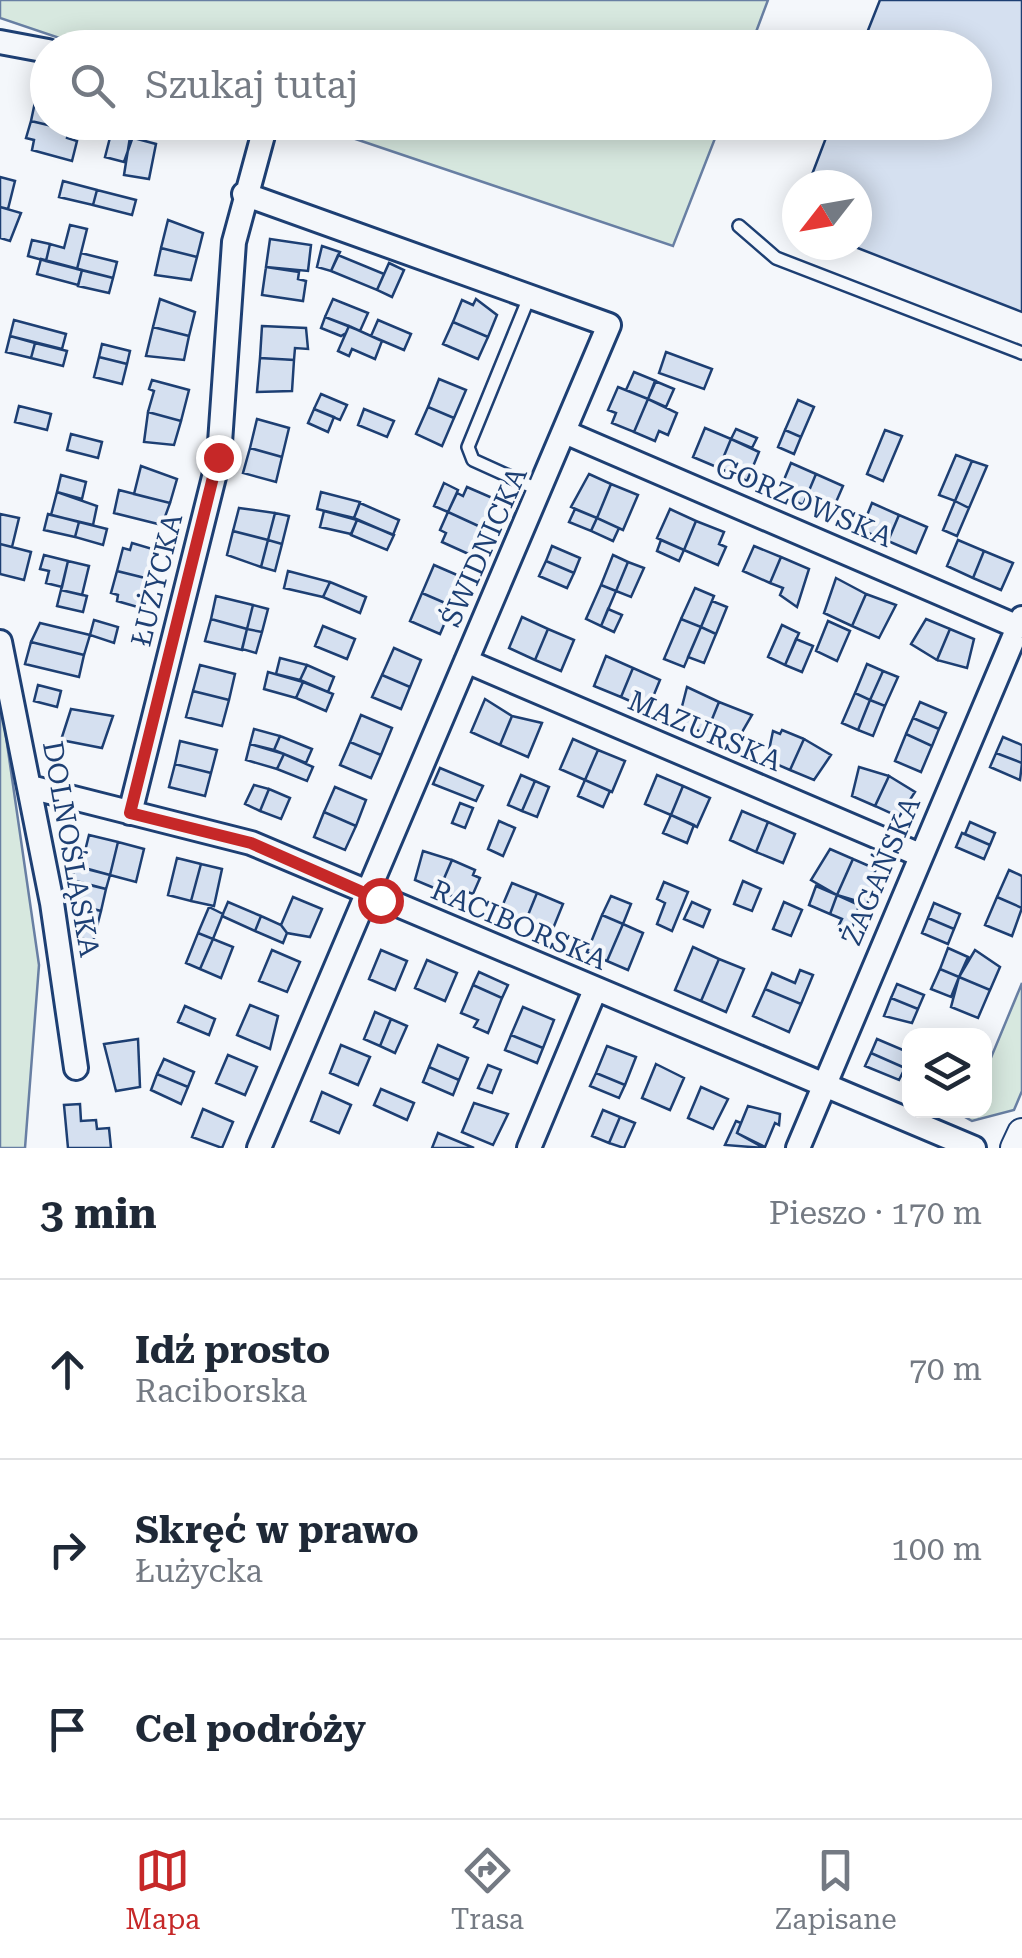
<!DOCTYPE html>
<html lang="pl">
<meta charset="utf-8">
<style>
:root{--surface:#fff;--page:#f6f6f7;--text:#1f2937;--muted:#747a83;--line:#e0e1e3;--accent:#c62828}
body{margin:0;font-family:"Roboto Serif",serif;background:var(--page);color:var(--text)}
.controls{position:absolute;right:30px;bottom:30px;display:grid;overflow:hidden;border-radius:20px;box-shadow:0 5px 25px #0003}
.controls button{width:90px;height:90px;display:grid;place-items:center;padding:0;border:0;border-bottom:2px solid var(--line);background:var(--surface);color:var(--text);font:50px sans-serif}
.compass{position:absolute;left:782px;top:170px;width:90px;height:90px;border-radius:50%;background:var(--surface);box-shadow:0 5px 25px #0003;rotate:239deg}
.stop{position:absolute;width:30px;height:30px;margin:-22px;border:8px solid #c62828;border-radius:50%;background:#fff}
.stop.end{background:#c62828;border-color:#fff;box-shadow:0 2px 10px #0008}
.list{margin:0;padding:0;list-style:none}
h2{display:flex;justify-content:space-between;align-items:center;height:130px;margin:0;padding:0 40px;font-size:42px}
h2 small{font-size:32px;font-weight:400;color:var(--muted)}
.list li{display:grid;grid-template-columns:65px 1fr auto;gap:30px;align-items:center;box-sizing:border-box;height:180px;padding:0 40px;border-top:2px solid var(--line)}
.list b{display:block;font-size:38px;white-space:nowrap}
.list p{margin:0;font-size:32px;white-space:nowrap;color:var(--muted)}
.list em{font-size:32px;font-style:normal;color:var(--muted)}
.icon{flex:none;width:55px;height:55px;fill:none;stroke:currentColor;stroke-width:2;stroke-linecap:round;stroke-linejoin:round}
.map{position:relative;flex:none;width:1022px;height:1148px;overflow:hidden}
.search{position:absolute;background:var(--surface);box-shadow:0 5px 25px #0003;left:30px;right:30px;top:30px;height:110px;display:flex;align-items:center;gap:25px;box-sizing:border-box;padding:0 35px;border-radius:55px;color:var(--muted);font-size:38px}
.sheet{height:670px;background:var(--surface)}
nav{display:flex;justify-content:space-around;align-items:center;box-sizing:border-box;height:140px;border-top:2px solid var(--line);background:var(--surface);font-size:28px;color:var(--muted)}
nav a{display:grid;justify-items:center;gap:5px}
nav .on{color:var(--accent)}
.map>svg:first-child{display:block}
</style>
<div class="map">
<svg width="1022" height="1148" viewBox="0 0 1022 1148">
<rect width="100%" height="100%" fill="#f4f7fb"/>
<path fill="#d7e8df" stroke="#687fa3" stroke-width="2.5" d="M 0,0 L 768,0 L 750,48 L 86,47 L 0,18 Z
M 308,123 L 721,123 L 673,246 Z
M 0,695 L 39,965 L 25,1148 L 0,1148 Z
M 1022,983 L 1022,1091 L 1014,1110 L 972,1121 L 965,1117 L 968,1111 L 984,1110 L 985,1072 Z"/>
<path fill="#d5e0f0" stroke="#1d3f73" stroke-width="2.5" d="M 880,0 L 1022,0 L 1022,312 L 850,245 L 857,245 L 857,185 L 808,185 L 832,122 L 974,122 L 974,48 L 861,48 Z
M 45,94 L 48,122 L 71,122 L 69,130 L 31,121 L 35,102 L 43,104 Z
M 31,121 L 69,130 L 67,138 L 77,141 L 72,161 L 32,150 L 34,140 L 26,138 Z
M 114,122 L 137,125 L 124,162 L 105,157 Z
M 130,137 L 156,144 L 149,179 L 124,175 Z
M 0,177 L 15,181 L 8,209 L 0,207 Z
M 63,181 L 97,190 L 93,205 L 59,197 Z
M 97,190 L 136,200 L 132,215 L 93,205 Z
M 0,207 L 21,213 L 10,241 L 0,238 Z
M 168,220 L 203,233 L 197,257 L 161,248 Z
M 70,225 L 87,229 L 77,269 L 46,261 L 50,244 L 64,248 Z
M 270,239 L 311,245 L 308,271 L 266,267 Z
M 32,240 L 50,244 L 46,261 L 28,256 Z
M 322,246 L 340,252 L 331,271 L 317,267 Z
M 161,248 L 197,257 L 191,280 L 155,275 Z
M 81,253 L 117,262 L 113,278 L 77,269 Z
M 338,255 L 384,274 L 377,290 L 331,271 Z
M 41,259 L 82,270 L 78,285 L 37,274 Z
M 389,263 L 404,270 L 392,297 L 377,290 Z
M 266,267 L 299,272 L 298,279 L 306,281 L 303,301 L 262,295 Z
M 82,270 L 113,278 L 109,293 L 78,286 Z
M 160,299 L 195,312 L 189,336 L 153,327 Z
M 333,299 L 368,313 L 360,331 L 325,317 Z
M 476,299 L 497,315 L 488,337 L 453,322 L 462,300 L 473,305 Z
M 325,317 L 349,326 L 346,333 L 341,336 L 321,328 Z
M 14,320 L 66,334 L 62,349 L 10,336 Z
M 378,320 L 411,334 L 404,350 L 371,336 Z
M 453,322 L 488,337 L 478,359 L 443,344 Z
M 262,326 L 306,328 L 308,349 L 295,348 L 294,360 L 260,358 Z
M 349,326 L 382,341 L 375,359 L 352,349 L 349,356 L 338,351 Z
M 153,327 L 189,336 L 184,360 L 146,356 Z
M 10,336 L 35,343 L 31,358 L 6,352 Z
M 35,343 L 67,351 L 63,366 L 31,358 Z
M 102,344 L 130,351 L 127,364 L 99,357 Z
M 666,352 L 712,369 L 704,389 L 659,373 Z
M 99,357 L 127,364 L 122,384 L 94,377 Z
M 260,358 L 294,360 L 292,391 L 257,392 Z
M 634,372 L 656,381 L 648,399 L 626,390 Z
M 439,379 L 466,390 L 454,418 L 428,407 Z
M 152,380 L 189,390 L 181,421 L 148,412 L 154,391 L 149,389 Z
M 655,381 L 674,389 L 666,407 L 648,399 Z
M 618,387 L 648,399 L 634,432 L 612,423 L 616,413 L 608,410 Z
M 321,394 L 347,405 L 340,420 L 314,409 Z
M 648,399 L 677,413 L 668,435 L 659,431 L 655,441 L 634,432 Z
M 798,400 L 814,407 L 801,437 L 785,430 Z
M 19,406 L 51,414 L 47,430 L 15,422 Z
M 428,407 L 454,418 L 442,446 L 416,434 Z
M 314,409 L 334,417 L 328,432 L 308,423 Z
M 364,409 L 394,421 L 387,437 L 358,425 Z
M 148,412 L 181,421 L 174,445 L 144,442 Z
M 257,419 L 289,428 L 282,457 L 250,448 Z
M 705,428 L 731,439 L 719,468 L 693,457 Z
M 736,429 L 757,438 L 752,448 L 731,439 Z
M 785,430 L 801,437 L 794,454 L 778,447 Z
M 885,430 L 902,436 L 883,481 L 867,474 Z
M 71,434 L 102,442 L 98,458 L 67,450 Z
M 731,439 L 759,452 L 747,481 L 719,468 Z
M 250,448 L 282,457 L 276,482 L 243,473 Z
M 956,455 L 972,461 L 955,501 L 939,495 Z
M 972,461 L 987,466 L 969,508 L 955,501 Z
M 791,463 L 816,474 L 803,505 L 778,494 Z
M 141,466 L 177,479 L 170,503 L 134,494 Z
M 589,474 L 611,484 L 597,518 L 571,507 Z
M 816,474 L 843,486 L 830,516 L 803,505 Z
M 61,475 L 86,482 L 82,499 L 57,492 Z
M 444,483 L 458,490 L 448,512 L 434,506 Z
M 611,484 L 638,495 L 623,530 L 597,518 Z
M 467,487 L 497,500 L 485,529 L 448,512 L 457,493 L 463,496 Z
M 119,490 L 170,503 L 162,525 L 114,513 Z
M 57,492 L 97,506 L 93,525 L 51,515 Z
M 321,492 L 360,502 L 354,518 L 317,509 Z
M 955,501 L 969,508 L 957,536 L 943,530 Z
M 360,503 L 399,520 L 393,535 L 354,518 Z
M 872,503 L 899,515 L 888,541 L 861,530 Z
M 239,508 L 275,513 L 268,540 L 233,531 Z
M 575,509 L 597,518 L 591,531 L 569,522 Z
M 670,509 L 696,521 L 684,550 L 657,538 Z
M 324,511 L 357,520 L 351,534 L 320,527 Z
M 448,512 L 485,529 L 473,556 L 442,542 L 446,533 L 440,530 Z
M 275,513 L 289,516 L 282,544 L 268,540 Z
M 0,514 L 19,518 L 12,547 L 0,544 Z
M 48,514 L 79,522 L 75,537 L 44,530 Z
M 899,515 L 927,527 L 916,553 L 888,541 Z
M 597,518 L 619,528 L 613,541 L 591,531 Z
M 357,520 L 394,535 L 387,550 L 351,535 Z
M 696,521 L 724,532 L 719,544 L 726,547 L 718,565 L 684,550 Z
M 79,522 L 107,529 L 103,545 L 75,537 Z
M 233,531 L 268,540 L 261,567 L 227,555 Z
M 268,540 L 282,544 L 275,571 L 261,567 Z
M 661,540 L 684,550 L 679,561 L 657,551 Z
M 958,540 L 984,551 L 973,578 L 947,566 Z
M 132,543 L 156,550 L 149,579 L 117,571 L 123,548 L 130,550 Z
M 0,544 L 31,552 L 24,580 L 0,574 Z
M 552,546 L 580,558 L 574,573 L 546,561 Z
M 754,546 L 781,557 L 770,583 L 743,571 Z
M 984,551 L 1013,563 L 1001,590 L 973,578 Z
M 44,555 L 68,561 L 62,587 L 46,583 L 49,571 L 40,569 Z
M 613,555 L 628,562 L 616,591 L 601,585 Z
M 781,557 L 809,569 L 797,607 L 780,595 L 783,588 L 770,583 Z
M 68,561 L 89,566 L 82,595 L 61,590 Z
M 546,561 L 574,573 L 567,588 L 539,576 Z
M 628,562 L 644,568 L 631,597 L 616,591 Z
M 434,565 L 464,578 L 452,606 L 422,593 Z
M 117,571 L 149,579 L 141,608 L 117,601 L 118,595 L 111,593 Z
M 288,571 L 330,582 L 323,597 L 284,588 Z
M 836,578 L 866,594 L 852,626 L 824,613 Z
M 330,582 L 366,597 L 360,613 L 323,597 Z
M 601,585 L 616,591 L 601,626 L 586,619 Z
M 695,588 L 714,596 L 701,627 L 681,619 Z
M 61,590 L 87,596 L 83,612 L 57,606 Z
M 422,593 L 452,606 L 440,634 L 410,621 Z
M 866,594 L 896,605 L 879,638 L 852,626 Z
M 216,596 L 253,605 L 247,629 L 211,619 Z
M 712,601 L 727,607 L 716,634 L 701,627 Z
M 253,605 L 268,609 L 262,632 L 247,629 Z
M 608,609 L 622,615 L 614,632 L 601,626 Z
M 522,617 L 548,629 L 535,660 L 509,648 Z
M 211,619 L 247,629 L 242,650 L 205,641 Z
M 681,619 L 701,627 L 684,667 L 664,659 Z
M 926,619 L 950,629 L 937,660 L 911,644 Z
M 94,620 L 118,627 L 114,643 L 90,635 Z
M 828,621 L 850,631 L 837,661 L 816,651 Z
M 40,623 L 90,635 L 84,655 L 31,642 Z
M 782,625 L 799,633 L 785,665 L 768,657 Z
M 323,626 L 355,639 L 347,659 L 315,646 Z
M 701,627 L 716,634 L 704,663 L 688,657 Z
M 247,629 L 262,632 L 256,653 L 242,649 Z
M 548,629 L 574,640 L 561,671 L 535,660 Z
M 950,629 L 974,639 L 967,668 L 937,660 Z
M 796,639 L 813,646 L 802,672 L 785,665 Z
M 31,642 L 84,655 L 79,677 L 25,664 Z
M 394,648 L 421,660 L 410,687 L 382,675 Z
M 606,656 L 633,668 L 621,697 L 594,686 Z
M 280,658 L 307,665 L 300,680 L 276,674 Z
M 867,664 L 883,671 L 870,700 L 855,693 Z
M 200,665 L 235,674 L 229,700 L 193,691 Z
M 307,665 L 334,677 L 328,692 L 300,680 Z
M 633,668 L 660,680 L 648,709 L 621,697 Z
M 883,671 L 898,677 L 885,706 L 870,700 Z
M 268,672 L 303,682 L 296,698 L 264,689 Z
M 382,675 L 410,687 L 401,709 L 372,697 Z
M 303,682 L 333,694 L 326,711 L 296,698 Z
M 38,685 L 61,691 L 57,707 L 34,701 Z
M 687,687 L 719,702 L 706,734 L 678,722 Z
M 193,691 L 229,700 L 222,726 L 186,717 Z
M 855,693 L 870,700 L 858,730 L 842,723 Z
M 485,699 L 512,716 L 500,745 L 471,732 Z
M 870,700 L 885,706 L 873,736 L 858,730 Z
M 719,702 L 752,715 L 734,746 L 706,734 Z
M 920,702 L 946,713 L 939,729 L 913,718 Z
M 71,709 L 113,716 L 102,748 L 61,740 Z
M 361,715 L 392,728 L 381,755 L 350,742 Z
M 512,716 L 542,723 L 528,757 L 500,745 Z
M 913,718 L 939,729 L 932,746 L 906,734 Z
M 254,729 L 280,736 L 274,750 L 250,744 Z
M 782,730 L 804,739 L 790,770 L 767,760 L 773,731 L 780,734 Z
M 906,734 L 932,746 L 921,772 L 895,761 Z
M 280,736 L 312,749 L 306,763 L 274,750 Z
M 1003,737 L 1022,745 L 1022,763 L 996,753 Z
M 573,739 L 598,750 L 585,780 L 560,769 Z
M 804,739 L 831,755 L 814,780 L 790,770 Z
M 180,741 L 217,750 L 211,773 L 175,764 Z
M 350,742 L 381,755 L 371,778 L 340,765 Z
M 250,744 L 284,754 L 277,769 L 246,760 Z
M 598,750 L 625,761 L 612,792 L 585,780 Z
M 996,753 L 1022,763 L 1020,780 L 990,767 Z
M 284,754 L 313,767 L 307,781 L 277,769 Z
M 175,764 L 211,773 L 205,796 L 169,787 Z
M 859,767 L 889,776 L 875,806 L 852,796 Z
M 440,768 L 483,786 L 476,801 L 433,784 Z
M 521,775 L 535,781 L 522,811 L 508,805 Z
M 657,775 L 683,786 L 671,815 L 645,804 Z
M 889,776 L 915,792 L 899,817 L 875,806 Z
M 585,780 L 610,791 L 603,807 L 578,796 Z
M 535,781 L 549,787 L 537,817 L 522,811 Z
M 254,785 L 269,789 L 260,811 L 245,804 Z
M 683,786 L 710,798 L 697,827 L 671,815 Z
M 335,787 L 366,800 L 356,826 L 324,812 Z
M 269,789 L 290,798 L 281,819 L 260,811 Z
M 460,803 L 473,808 L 465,828 L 452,823 Z
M 742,811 L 768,822 L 756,852 L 730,840 Z
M 324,812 L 356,826 L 345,850 L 314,837 Z
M 671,815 L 694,825 L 687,843 L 663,833 Z
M 499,821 L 515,828 L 503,856 L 488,849 Z
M 768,822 L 795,834 L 783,863 L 756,852 Z
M 970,822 L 995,833 L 990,845 L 965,834 Z
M 962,833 L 990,845 L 984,859 L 956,847 Z
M 89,835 L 118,842 L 110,875 L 81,867 Z
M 118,842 L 144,849 L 136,882 L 110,875 Z
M 830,849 L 853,859 L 837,895 L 811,880 Z
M 423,851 L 452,860 L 439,890 L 415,880 Z
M 177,858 L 201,864 L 191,901 L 168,895 Z
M 853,859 L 876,869 L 872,879 L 877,882 L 867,904 L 837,895 Z
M 452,860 L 475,870 L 473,875 L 480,878 L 473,894 L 468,892 L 463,901 L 439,890 Z
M 201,864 L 222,869 L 214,906 L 191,901 Z
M 75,866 L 110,875 L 106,889 L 72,880 Z
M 1009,870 L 1022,876 L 1022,908 L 997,897 Z
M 743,881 L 761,889 L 752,911 L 734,904 Z
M 664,882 L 688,892 L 672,931 L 657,924 L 665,903 L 657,899 Z
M 81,883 L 106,889 L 101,911 L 76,905 Z
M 512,883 L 537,893 L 526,920 L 501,909 Z
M 816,886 L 837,895 L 830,914 L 809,905 Z
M 537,893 L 563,904 L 552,931 L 526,920 Z
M 837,895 L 859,905 L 851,932 L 838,927 L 842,919 L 830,914 Z
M 611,896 L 631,904 L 623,924 L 602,915 Z
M 293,897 L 322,909 L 310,937 L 287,933 L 281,925 Z
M 997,897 L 1022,908 L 1012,936 L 985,925 Z
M 228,902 L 261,916 L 255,931 L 222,916 Z
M 692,902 L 710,910 L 703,927 L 684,919 Z
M 784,902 L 802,910 L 791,936 L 773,929 Z
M 934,903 L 960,914 L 954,929 L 928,918 Z
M 85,907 L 101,911 L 93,942 L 78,937 Z
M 209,907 L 223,914 L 213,939 L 198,933 Z
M 602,915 L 623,924 L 607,961 L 587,952 Z
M 261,916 L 281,925 L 287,933 L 283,943 L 255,931 Z
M 928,918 L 954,929 L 948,944 L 922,933 Z
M 623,924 L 643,933 L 628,970 L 607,961 Z
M 198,933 L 213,939 L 200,969 L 186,963 Z
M 213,939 L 233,947 L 221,978 L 200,969 Z
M 693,947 L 719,959 L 701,1001 L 675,990 Z
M 948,948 L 968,957 L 959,977 L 940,969 Z
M 272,950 L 300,962 L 287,992 L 259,981 Z
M 381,950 L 407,961 L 395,990 L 369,979 Z
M 975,950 L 1000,967 L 990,990 L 959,977 Z
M 719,959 L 744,969 L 726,1012 L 701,1001 Z
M 427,960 L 457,973 L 445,1001 L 415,988 Z
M 940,969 L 959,977 L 951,997 L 931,989 Z
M 800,970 L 813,975 L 801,1004 L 765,989 L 772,973 L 795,983 Z
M 479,972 L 508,985 L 502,998 L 473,985 Z
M 959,977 L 990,990 L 978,1018 L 951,1007 Z
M 897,984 L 924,995 L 918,1009 L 891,998 Z
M 473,985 L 502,998 L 488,1033 L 474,1027 L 478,1020 L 461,1013 Z
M 765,989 L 801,1004 L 789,1032 L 753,1016 Z
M 891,998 L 918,1009 L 912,1023 L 884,1016 Z
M 250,1005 L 278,1016 L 270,1049 L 237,1035 Z
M 185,1006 L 215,1019 L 209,1035 L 178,1022 Z
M 523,1007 L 554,1020 L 543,1048 L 511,1035 Z
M 375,1012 L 391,1019 L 380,1046 L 364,1039 Z
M 391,1019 L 407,1026 L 395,1053 L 380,1046 Z
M 511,1035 L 543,1048 L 537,1063 L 505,1050 Z
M 138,1039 L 140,1087 L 116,1091 L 104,1044 Z
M 877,1039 L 910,1053 L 905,1068 L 871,1053 Z
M 341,1045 L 370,1057 L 358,1085 L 330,1073 Z
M 438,1045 L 468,1058 L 459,1080 L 429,1067 Z
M 607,1046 L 636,1057 L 625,1085 L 596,1073 Z
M 871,1053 L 905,1068 L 899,1080 L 865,1066 Z
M 228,1055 L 257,1067 L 245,1095 L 216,1083 Z
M 164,1059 L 194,1072 L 188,1087 L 157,1074 Z
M 656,1064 L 684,1078 L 670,1110 L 642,1098 Z
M 488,1065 L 501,1070 L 492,1093 L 478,1088 Z
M 429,1067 L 459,1080 L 453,1095 L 423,1082 Z
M 596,1073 L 625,1085 L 619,1098 L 590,1086 Z
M 157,1074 L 188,1087 L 181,1104 L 151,1090 Z
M 701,1087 L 728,1099 L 713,1129 L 688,1118 Z
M 381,1089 L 414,1103 L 407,1120 L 374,1105 Z
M 322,1092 L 351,1105 L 339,1133 L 311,1121 Z
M 474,1103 L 508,1114 L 493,1145 L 462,1132 Z
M 80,1104 L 81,1121 L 96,1120 L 97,1129 L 109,1128 L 111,1148 L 68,1148 L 64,1105 Z
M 748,1106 L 780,1114 L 779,1125 L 775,1123 L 765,1147 L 737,1133 Z
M 203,1109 L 233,1122 L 222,1148 L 192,1137 Z
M 603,1110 L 620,1117 L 609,1143 L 592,1136 Z
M 620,1117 L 635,1123 L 624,1148 L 609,1143 Z
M 736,1121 L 741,1123 L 737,1133 L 764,1148 L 725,1145 Z
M 438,1133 L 474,1148 L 432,1148 Z"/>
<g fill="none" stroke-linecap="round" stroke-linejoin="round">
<g stroke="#1d3f73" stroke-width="16">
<path id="service" d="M 739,226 L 776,258 L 1022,353
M 530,295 L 468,447 L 473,460 L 539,490"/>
</g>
<g stroke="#1d3f73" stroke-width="28">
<path id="minor" d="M 0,42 L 48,51
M 244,194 L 609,325 L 259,1148
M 567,433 L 1018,627
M 0,642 L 52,903 L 76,1068
M 466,661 L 920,855
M 30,787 L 251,843 L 974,1148
M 130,813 L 219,457 L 234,242 L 266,124
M 529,1148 L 595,990
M 798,1148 L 1022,618"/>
</g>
<g stroke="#1d3f73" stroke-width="32">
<path id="tertiary" d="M 1015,1148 L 1022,1133"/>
</g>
<use href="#service" stroke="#f4f7fb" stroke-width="11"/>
<use href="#minor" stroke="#f4f7fb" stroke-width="22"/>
<use href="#tertiary" stroke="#f4f7fb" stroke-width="28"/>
</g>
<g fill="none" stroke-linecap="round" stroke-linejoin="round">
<path stroke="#c62828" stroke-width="12" d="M 218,457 L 130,813 L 251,843 L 380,900"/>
</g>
<g text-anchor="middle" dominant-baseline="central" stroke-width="8" stroke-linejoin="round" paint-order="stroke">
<g font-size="28" fill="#1d3f73" stroke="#f4f7fb">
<text transform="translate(804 502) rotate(23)">GORZOWSKA</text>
<text transform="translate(484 547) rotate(-66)">ŚWIDNICKA</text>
<text transform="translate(157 580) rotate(-76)">ŁUŻYCKA</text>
<text transform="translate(705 731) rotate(23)">MAZURSKA</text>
<text transform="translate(71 849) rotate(80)">DOLNOŚLĄSKA</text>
<text transform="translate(881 871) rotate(-67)">ŻAGAŃSKA</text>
<text transform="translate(519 925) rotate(23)">RACIBORSKA</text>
</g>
</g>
</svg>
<div class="controls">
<button><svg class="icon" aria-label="layers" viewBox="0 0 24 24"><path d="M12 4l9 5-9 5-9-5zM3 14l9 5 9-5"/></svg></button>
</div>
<svg class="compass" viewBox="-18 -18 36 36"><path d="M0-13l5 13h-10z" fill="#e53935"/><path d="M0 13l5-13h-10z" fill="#747a83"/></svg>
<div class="stop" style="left:380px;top:900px"></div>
<div class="stop end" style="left:218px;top:457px"></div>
<div class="search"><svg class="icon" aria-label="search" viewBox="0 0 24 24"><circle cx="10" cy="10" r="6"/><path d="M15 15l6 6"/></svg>Szukaj tutaj</div>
</div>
<section class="sheet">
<h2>3 min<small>Pieszo · 170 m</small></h2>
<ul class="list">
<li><svg class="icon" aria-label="ahead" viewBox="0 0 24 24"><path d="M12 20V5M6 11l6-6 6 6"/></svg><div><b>Idź prosto</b><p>Raciborska</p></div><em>70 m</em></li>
<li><svg class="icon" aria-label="right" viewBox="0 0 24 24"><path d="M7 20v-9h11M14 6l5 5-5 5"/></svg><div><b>Skręć w prawo</b><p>Łużycka</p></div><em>100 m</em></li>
<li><svg class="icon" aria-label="arrive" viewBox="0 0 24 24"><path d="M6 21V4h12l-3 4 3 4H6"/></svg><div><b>Cel podróży</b></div></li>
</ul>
</section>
<nav>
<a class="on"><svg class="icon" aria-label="map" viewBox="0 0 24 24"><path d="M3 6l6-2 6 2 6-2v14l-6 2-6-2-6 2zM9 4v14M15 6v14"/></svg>Mapa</a>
<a><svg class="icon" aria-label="directions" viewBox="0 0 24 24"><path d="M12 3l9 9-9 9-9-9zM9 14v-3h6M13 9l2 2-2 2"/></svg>Trasa</a>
<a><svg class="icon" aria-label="saved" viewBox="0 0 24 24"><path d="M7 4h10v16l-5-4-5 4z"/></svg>Zapisane</a>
</nav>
